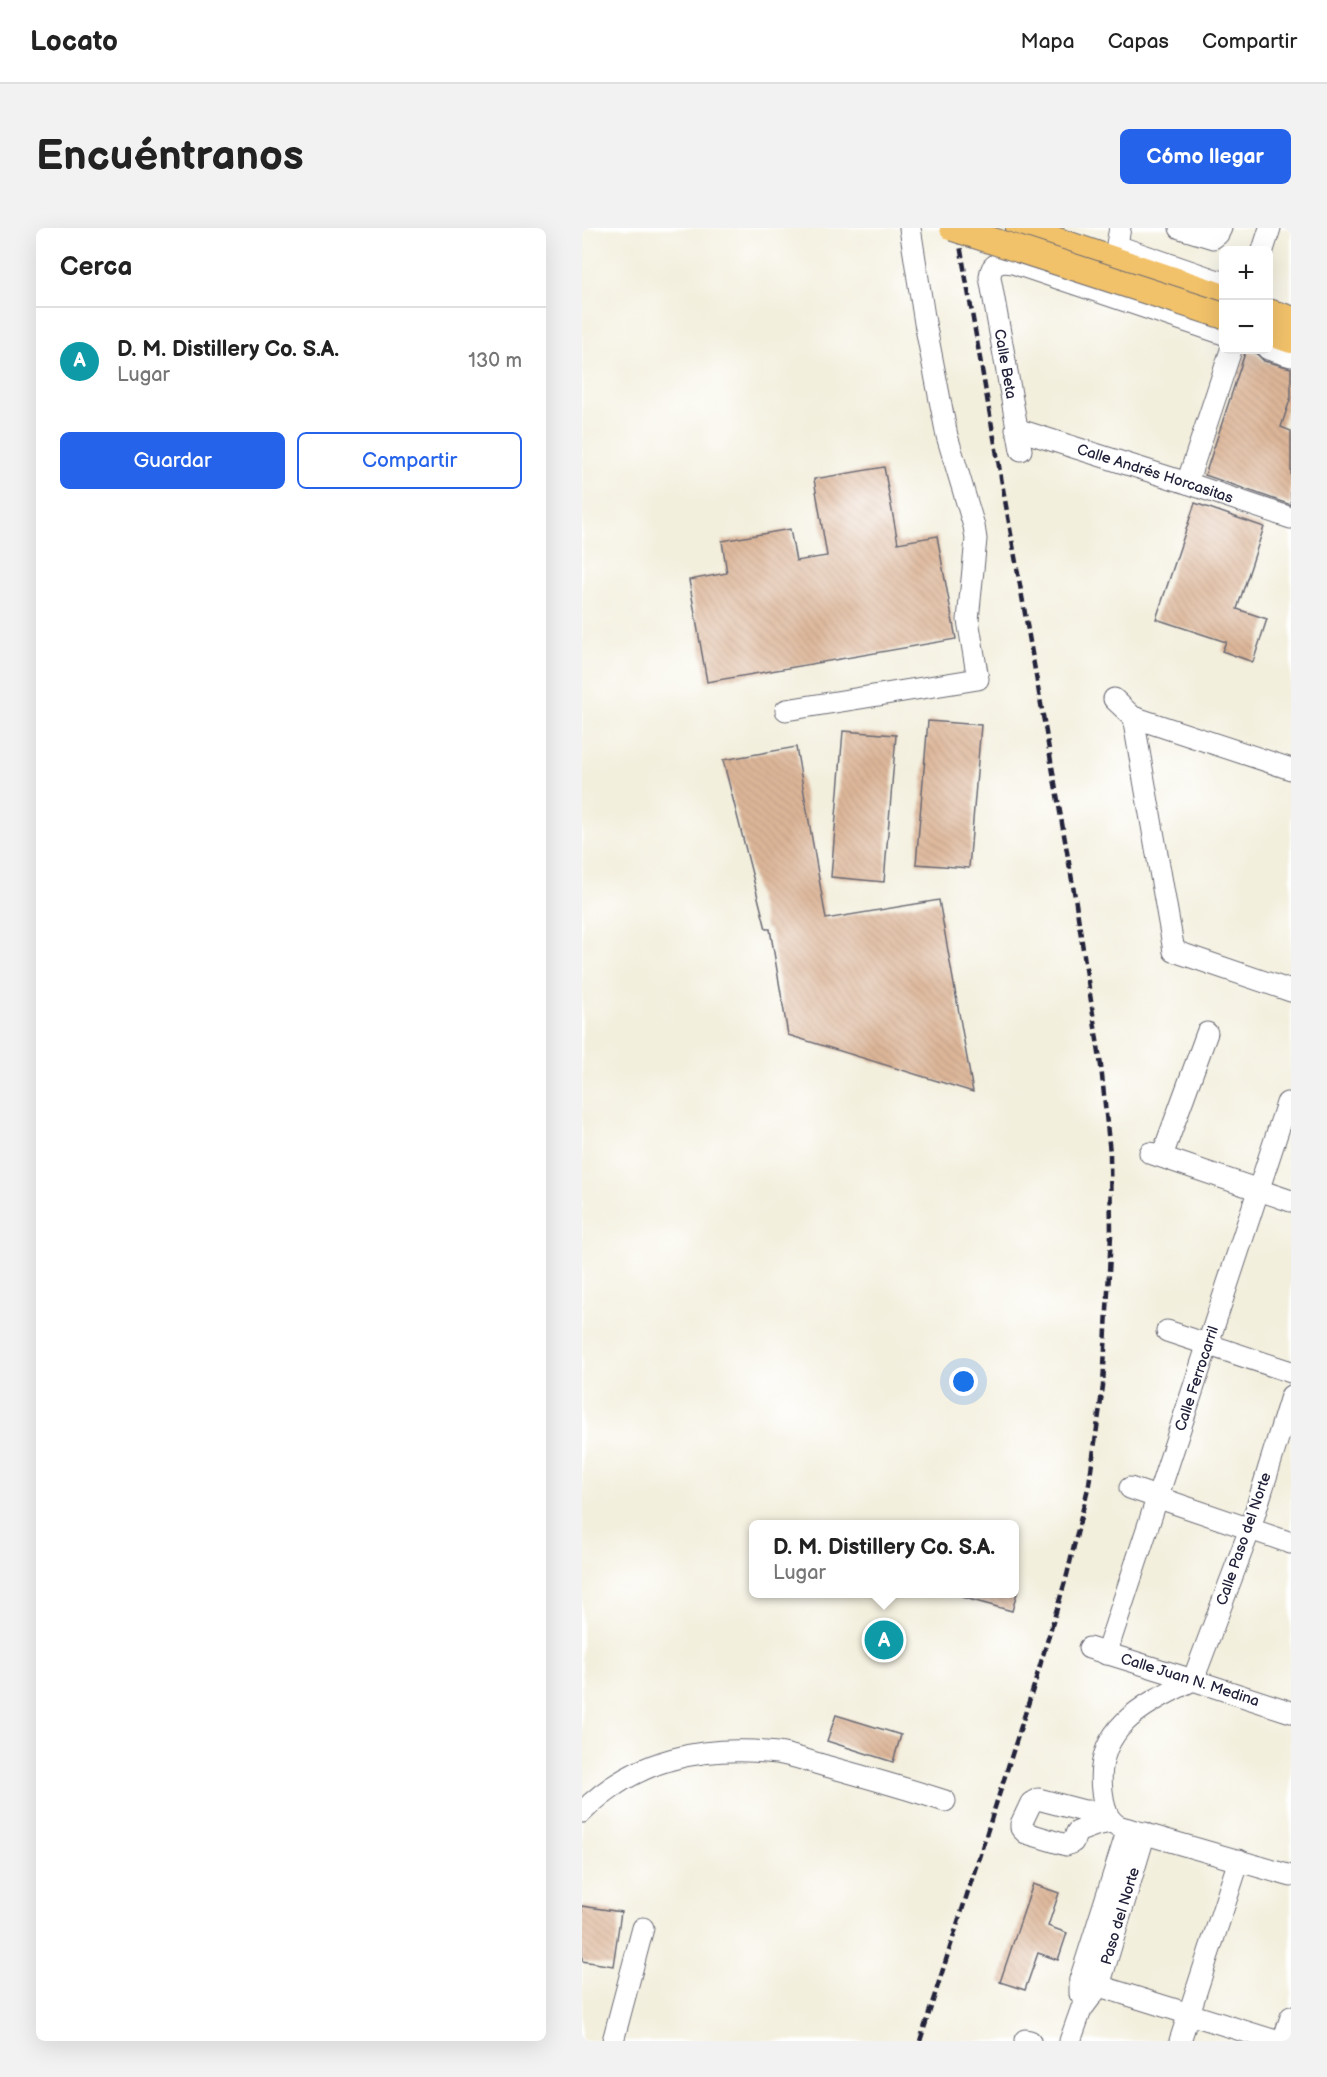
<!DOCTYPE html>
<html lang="es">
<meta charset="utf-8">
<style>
:root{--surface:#fff;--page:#f2f2f2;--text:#222;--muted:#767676;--line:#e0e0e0;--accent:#2563eb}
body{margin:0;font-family:"Balsamiq Sans",sans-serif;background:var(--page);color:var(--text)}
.controls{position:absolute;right:18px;top:18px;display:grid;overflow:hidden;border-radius:9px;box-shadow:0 6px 24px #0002}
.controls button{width:54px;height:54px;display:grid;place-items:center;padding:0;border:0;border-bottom:2px solid var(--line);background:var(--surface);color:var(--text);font:30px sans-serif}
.you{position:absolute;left:382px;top:1154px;width:21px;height:21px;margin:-15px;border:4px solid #fff;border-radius:50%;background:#1a73e8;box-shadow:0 0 0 9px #1a73e833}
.badge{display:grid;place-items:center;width:39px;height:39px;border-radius:50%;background:var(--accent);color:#fff;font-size:20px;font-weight:700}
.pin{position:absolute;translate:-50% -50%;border:3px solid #fff;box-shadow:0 2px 6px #0006}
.popup{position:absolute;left:167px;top:1292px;width:270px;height:78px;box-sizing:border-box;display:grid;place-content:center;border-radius:9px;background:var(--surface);filter:drop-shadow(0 2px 4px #0005);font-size:20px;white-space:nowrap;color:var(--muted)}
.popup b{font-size:22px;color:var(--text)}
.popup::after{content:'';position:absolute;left:50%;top:100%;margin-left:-12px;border:12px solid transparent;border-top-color:var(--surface)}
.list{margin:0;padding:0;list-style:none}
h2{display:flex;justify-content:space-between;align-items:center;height:78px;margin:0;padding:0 24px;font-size:26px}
h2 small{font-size:20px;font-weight:400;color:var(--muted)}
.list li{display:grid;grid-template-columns:39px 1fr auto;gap:18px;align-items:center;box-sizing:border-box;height:108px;padding:0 24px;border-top:2px solid var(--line)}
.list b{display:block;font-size:22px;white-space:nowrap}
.list p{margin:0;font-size:20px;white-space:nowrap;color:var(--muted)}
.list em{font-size:20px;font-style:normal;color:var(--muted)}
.actions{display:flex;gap:12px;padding:18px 24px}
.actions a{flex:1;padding:14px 0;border:2px solid var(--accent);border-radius:9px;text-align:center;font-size:21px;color:var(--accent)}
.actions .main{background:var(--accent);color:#fff}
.map{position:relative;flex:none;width:709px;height:1813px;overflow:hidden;border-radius:9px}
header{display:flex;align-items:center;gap:36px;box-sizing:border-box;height:84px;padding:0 30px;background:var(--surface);border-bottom:2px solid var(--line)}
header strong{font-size:28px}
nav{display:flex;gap:33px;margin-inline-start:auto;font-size:21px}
.intro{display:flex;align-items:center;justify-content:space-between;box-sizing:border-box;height:144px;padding:0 36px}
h1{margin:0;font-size:42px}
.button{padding:15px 27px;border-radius:9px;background:var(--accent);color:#fff;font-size:21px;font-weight:700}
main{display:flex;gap:36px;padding:0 36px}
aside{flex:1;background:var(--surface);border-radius:9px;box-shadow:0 6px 24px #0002}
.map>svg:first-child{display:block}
</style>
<header>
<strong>Locato</strong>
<nav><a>Mapa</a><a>Capas</a><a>Compartir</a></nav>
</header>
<div class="intro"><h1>Encuéntranos</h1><a class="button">Cómo llegar</a></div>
<main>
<aside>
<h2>Cerca<small></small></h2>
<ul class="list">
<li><span class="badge" style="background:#0f9aa8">A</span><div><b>D. M. Distillery Co. S.A.</b><p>Lugar</p></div><em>130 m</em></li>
</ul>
<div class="actions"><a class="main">Guardar</a><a>Compartir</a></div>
</aside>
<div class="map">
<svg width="709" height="1813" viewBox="0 0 709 1813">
<defs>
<pattern id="building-back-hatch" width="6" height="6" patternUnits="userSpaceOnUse" patternTransform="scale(1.5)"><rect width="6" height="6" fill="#ddb698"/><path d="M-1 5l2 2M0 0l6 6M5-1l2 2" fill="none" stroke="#bd9c84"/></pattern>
</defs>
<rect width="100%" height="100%" fill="#fff"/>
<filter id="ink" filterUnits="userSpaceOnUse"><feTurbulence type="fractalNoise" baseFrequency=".0167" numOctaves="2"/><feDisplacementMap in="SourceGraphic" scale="12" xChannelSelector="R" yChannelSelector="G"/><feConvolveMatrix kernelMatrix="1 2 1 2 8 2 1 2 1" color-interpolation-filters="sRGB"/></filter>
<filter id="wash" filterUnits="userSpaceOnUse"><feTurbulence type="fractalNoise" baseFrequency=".008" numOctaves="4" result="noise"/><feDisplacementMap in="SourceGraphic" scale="24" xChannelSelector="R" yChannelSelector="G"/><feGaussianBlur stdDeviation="1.35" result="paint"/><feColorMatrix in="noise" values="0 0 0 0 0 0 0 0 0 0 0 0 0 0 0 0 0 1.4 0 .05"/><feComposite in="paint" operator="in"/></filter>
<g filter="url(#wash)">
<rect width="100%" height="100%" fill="#f3efdd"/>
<g id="blocks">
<path fill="url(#building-back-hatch)" d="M 664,122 L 674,125 L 682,133 L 709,140 L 709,169 L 699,199 L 709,203 L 709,277 L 623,247 Z
M 302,239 L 316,315 L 355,308 L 374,411 L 125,454 L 107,352 L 145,345 L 140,313 L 208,301 L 214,333 L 245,328 L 232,251 Z
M 613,275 L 682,299 L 655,381 L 685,391 L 671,434 L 640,423 L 644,414 L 574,391 Z
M 346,493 L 399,497 L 387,640 L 334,636 Z
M 261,503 L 314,507 L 302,654 L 249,649 Z
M 214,519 L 244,691 L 357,672 L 391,864 L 206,807 L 188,701 L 184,701 L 141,532 Z
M 380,1365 L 435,1365 L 430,1383 L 379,1369 Z
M 254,1487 L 319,1507 L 311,1534 L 245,1513 Z
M 451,1656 L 477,1665 L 466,1698 L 485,1705 L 476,1732 L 456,1725 L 443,1762 L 418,1754 Z
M 0,1678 L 39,1684 L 31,1738 L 0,1733 Z"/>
</g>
</g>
<g filter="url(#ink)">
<use href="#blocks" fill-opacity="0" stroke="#6b6a74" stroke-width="1.5"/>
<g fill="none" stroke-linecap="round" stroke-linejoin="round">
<g stroke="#6b6a74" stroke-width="23">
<g id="minor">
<path d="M 538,0 L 535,16 L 538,19 L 642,55"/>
<path d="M 598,0 L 631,10 L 636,6 L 639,0"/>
<path d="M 681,22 L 688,0"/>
<path d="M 686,121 L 709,128"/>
<path id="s1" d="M 434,201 L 605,255 L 709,290"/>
<path d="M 439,222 L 408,49 C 409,35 418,33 431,35 L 642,106"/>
<path d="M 605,255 L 649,122"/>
<path d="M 532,471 L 551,489 L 709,541"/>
<path d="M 204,482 L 396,451 L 386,392 L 394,311 L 392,298 L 365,208 L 343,95 L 328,0"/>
<path d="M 551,489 L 592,723"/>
<path d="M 592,723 L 709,763"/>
<path d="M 568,925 L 709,973"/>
<path d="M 580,928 L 625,805"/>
<path d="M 585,1103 L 709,1144"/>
<path d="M 709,1168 L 668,1301 L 611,1452 C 563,1476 512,1499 520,1563 C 522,1577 523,1590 536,1598 L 709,1648"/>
<path d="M 548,1260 L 709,1315"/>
<path id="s2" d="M 507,1420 L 611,1452 L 709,1484"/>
<path id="s3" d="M 524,1426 L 705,875"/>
<path d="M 524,1583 L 502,1583 L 456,1571 L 449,1575 L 439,1596 L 439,1600 L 444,1605 L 484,1617 L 491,1614 L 495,1604 L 514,1597 L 529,1594"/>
<path d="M 0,1584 C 54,1530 121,1517 195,1525 C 211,1527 228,1534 244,1538 C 284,1549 323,1560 363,1573"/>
<path d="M 498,1752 L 694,1813"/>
<path d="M 498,1766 L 498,1752 L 546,1601"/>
<path d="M 443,1812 L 448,1813"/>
<path d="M 31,1813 L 61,1700"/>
<path id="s4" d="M 488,1813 L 499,1782 L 517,1758 L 563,1605"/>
<path d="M 598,1813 L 657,1632"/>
<path d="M 701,1813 L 709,1789"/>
</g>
</g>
<g stroke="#6b6a74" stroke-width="28">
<path id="major" d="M 437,0 L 642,69
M 686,84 L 709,91
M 686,104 L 709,112"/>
</g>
<use href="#minor" stroke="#fff" stroke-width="21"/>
<use href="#major" stroke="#f2c26a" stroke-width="26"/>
<path stroke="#22223b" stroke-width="4.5" stroke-dasharray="9 4.5" stroke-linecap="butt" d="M 338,1813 L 451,1461 L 485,1347 L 507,1256 L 521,1158 L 529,1007 L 528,925 L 519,838 L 493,669 L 375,0"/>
<g stroke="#6b6a74" stroke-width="28" stroke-linecap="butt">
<path id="major-bridge" d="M 371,0 L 642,88"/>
</g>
<use href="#major-bridge" stroke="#f2c26a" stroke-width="26"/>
</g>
</g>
<g text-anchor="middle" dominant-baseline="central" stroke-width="4.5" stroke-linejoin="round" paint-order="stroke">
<g font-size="15" fill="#22223b" stroke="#fff">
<text transform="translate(423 136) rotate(80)">Calle Beta</text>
<text stroke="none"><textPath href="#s1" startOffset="146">Calle Andrés Horcasitas</textPath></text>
<text stroke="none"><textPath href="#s3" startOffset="290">Calle Ferrocarril</textPath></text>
<text transform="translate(662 1311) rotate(-71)">Calle Paso del Norte</text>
<text stroke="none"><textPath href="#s2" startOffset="106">Calle Juan N. Medina</textPath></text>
<text stroke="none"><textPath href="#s4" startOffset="136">Paso del Norte</textPath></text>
</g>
</g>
</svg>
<div class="controls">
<button>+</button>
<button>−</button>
</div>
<div class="you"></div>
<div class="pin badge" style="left:302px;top:1412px;background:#0f9aa8">A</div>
<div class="popup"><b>D. M. Distillery Co. S.A.</b>Lugar</div>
</div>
</main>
